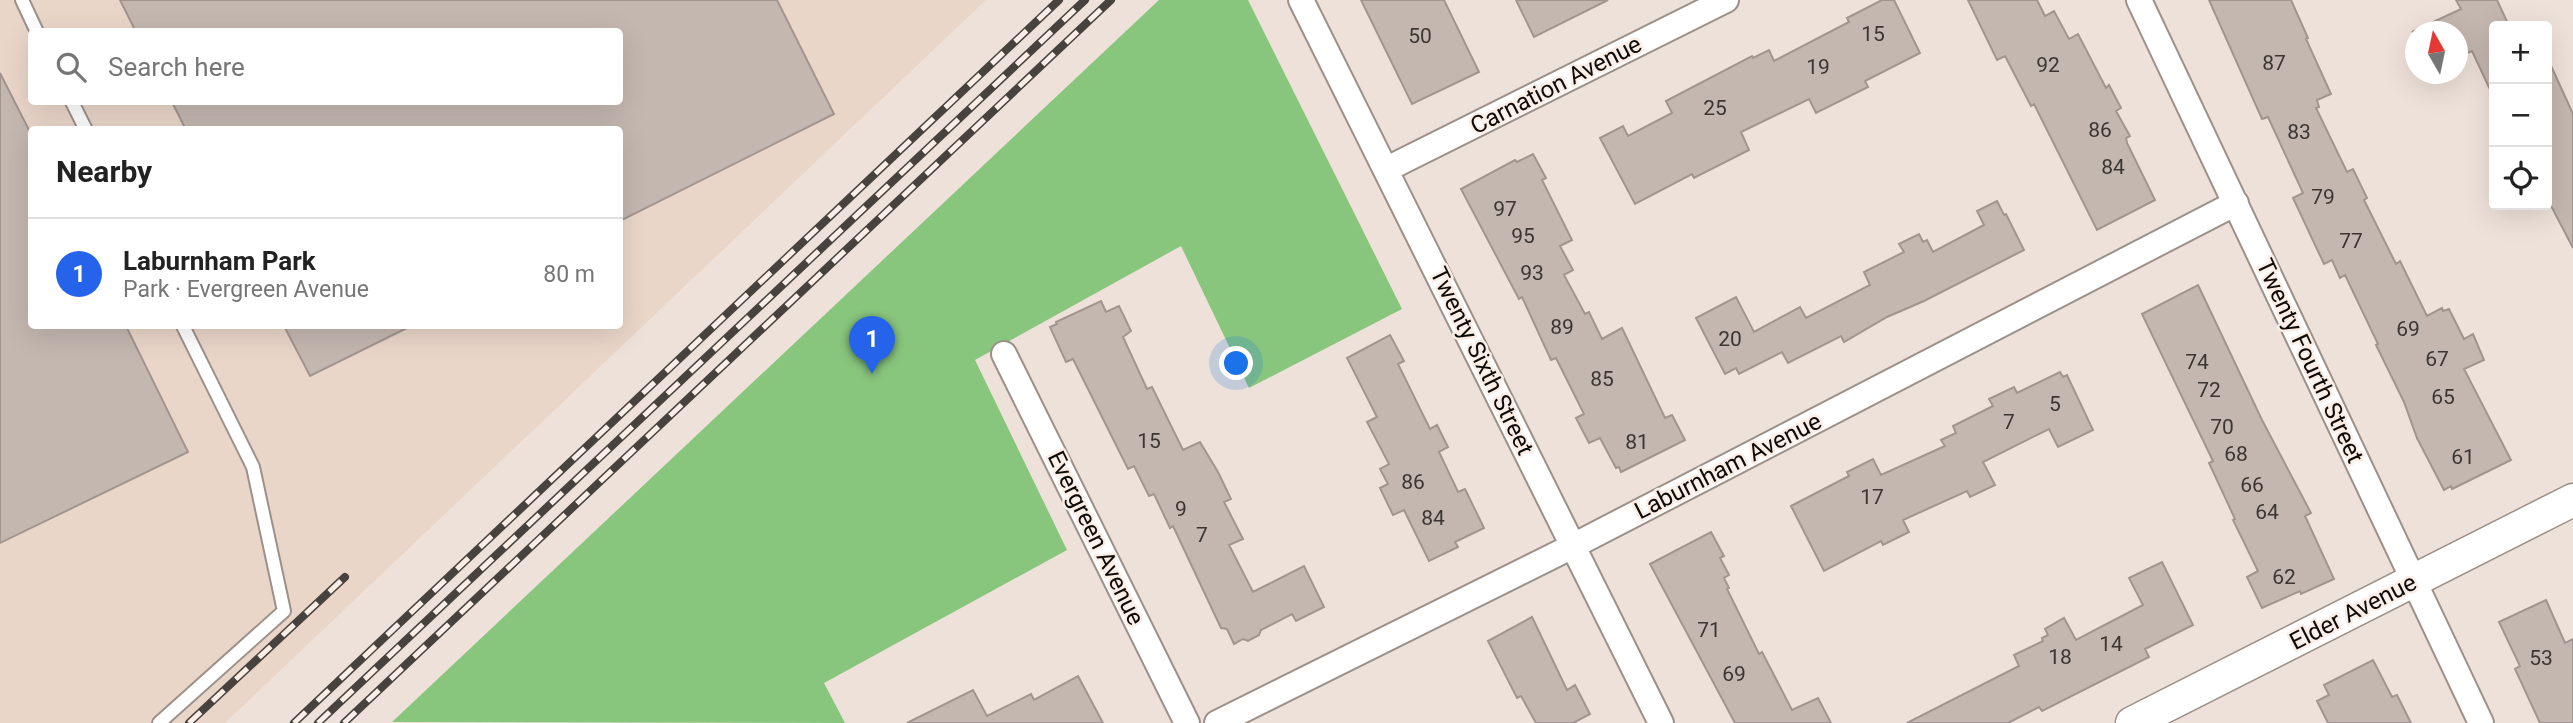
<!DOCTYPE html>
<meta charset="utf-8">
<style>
:root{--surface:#fff;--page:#f2f2f2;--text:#222;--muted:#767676;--line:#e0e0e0;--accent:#2563eb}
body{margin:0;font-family:Roboto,sans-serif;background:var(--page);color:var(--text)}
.controls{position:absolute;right:21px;top:21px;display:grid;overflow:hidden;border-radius:7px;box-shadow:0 7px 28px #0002}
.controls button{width:63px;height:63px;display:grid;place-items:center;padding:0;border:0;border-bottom:2px solid var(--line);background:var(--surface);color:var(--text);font:35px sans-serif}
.compass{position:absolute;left:2405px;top:21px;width:63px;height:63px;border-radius:50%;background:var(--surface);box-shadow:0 7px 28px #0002;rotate:351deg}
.you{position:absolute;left:1237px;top:364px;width:24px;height:24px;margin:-18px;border:5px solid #fff;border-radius:50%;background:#1a73e8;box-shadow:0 0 0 10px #1a73e833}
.badge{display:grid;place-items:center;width:46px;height:46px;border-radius:50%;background:var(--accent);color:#fff;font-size:23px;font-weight:700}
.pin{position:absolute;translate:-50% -58px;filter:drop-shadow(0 2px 4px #0008)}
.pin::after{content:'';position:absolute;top:37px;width:24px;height:21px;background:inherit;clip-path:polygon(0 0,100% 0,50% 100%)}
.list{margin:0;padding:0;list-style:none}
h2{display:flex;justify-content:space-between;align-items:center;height:91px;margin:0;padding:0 28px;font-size:30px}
h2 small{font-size:23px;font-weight:400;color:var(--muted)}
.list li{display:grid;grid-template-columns:46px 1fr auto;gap:21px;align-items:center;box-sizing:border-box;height:112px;padding:0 28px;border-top:2px solid var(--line)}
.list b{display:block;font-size:26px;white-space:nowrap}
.list p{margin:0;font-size:23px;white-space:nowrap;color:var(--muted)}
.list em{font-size:23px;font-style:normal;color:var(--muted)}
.icon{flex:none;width:38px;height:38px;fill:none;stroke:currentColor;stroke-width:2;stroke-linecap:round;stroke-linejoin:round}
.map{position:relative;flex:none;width:2573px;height:723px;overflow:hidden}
.search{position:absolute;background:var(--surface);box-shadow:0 7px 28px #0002;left:28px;top:28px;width:595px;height:77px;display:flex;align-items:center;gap:18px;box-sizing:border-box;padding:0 24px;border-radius:7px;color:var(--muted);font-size:26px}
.panel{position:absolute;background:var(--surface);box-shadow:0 7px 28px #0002;left:28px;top:126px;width:595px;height:203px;border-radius:7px}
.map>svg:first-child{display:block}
</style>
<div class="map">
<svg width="2573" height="723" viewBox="0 0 2573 723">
<rect width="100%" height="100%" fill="#eee1d9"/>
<path fill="#ead6c9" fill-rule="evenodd" d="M 0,0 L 986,0 L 225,723 L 0,723 ZM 32,32 L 620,32 L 620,102 L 32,102 ZM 32,130 L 620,130 L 620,326 L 32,326 Z"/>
<path fill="#88c57d" d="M 1159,0 L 1248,0 L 1402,309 L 1249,388 L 1181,246 L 975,360 L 1067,550 L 824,683 L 845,723 L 392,722 Z"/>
<path fill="#c4b7b0" stroke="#a2958f" stroke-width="2" d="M 120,0 L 777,0 L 834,114 L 620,221 L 620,130 L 186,130 L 172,102 L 620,102 L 620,32 L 136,32 Z
M 1361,0 L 1444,0 L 1479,72 L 1412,104 Z
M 1516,0 L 1608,0 L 1534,37 Z
M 1882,0 L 1894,0 L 1920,53 L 1865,81 L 1868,87 L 1816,113 L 1809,99 L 1741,132 L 1749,150 L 1694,178 L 1692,174 L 1635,204 L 1600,138 L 1623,126 L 1628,136 L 1672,113 L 1666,101 L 1752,56 L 1753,58 L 1769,50 L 1774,61 L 1849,22 L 1847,18 Z
M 1968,0 L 2037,0 L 2045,16 L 2054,11 L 2069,39 L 2078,34 L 2106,88 L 2109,85 L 2121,108 L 2116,111 L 2130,136 L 2126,138 L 2127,143 L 2155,200 L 2097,230 L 2034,104 L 2031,106 L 2005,56 L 1997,60 Z
M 2209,0 L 2291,0 L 2308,38 L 2306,39 L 2331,94 L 2317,100 L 2319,107 L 2316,108 L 2347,172 L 2353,169 L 2367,198 L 2364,200 L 2396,264 L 2400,261 L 2427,316 L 2442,308 L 2443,311 L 2449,309 L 2464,339 L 2473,334 L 2484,360 L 2464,369 L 2511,460 L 2452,489 L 2451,486 L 2444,490 L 2417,438 L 2404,402 L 2376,345 L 2378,344 L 2345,275 L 2340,278 L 2332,260 L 2324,264 L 2293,198 L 2303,193 L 2268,117 L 2262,119 Z
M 2456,0 L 2497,0 L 2509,26 L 2494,26 L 2494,98 L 2472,51 L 2458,57 L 2458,32 L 2412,32 L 2461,9 Z
M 2547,57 L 2573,114 L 2573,248 L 2547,198 Z
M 0,73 L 32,136 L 32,326 L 126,326 L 188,452 L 0,543 Z
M 1533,154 L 1546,178 L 1542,180 L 1572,240 L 1560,246 L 1573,270 L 1564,275 L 1585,314 L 1589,312 L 1602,339 L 1622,328 L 1665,418 L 1672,415 L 1685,440 L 1621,472 L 1619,467 L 1616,468 L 1600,438 L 1589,443 L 1576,418 L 1584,414 L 1556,358 L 1551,360 L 1522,297 L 1519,299 L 1461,189 L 1515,160 L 1517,162 Z
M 1997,201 L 2004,215 L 2006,214 L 2024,250 L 1924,301 L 1887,317 L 1844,342 L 1841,336 L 1788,363 L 1782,352 L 1739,374 L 1736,368 L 1725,374 L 1696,318 L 1736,297 L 1754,332 L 1800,307 L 1806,318 L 1870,285 L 1864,272 L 1904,252 L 1899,244 L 1919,234 L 1923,242 L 1927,240 L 1933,252 L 1984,225 L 1977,211 Z
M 2198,285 L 2262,420 L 2311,513 L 2305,516 L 2334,579 L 2301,594 L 2300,591 L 2262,608 L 2247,577 L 2258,571 L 2233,520 L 2235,519 L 2209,463 L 2213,461 L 2142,314 Z
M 1101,301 L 1106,312 L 1119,306 L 1131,331 L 1123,337 L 1147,389 L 1152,387 L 1183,450 L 1200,442 L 1218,472 L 1231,499 L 1224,502 L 1243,539 L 1229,545 L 1253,592 L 1304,566 L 1324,607 L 1296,621 L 1292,614 L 1261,630 L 1259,635 L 1248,641 L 1243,639 L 1234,644 L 1227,629 L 1221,628 L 1173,526 L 1170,528 L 1154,494 L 1149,496 L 1134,466 L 1128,469 L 1073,359 L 1066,362 L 1050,327 L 1057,324 L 1056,322 Z
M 284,326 L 411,326 L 310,376 Z
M 1390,335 L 1404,361 L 1398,364 L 1430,429 L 1437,425 L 1448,447 L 1439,452 L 1458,492 L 1465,489 L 1484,528 L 1455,542 L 1458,547 L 1429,561 L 1404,510 L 1393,515 L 1380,488 L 1388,484 L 1380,469 L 1389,464 L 1367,422 L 1377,417 L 1347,358 Z
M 2060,372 L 2063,377 L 2067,375 L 2093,430 L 2058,447 L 2049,429 L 1983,462 L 1995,485 L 1970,497 L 1967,491 L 1903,520 L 1909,532 L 1883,545 L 1881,541 L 1824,571 L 1791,506 L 1849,476 L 1847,472 L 1873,459 L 1881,475 L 1945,446 L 1941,440 L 1956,433 L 1953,426 L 1993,406 L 1989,399 L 2014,387 L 2017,393 Z
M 1711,532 L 1724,556 L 1720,558 L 1729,575 L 1724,578 L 1729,588 L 1727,589 L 1759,654 L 1762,652 L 1792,710 L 1818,698 L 1831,723 L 1735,723 L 1650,564 Z
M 2162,562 L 2193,625 L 2145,649 L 2149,657 L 2042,711 L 2039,707 L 2008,723 L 1907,723 L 2019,666 L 2014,655 L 2043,641 L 2042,638 L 2048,635 L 2045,629 L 2064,618 L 2076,640 L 2143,605 L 2129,578 Z
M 2546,600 L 2565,643 L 2573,639 L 2573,723 L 2540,723 L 2515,669 L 2520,666 L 2499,622 Z
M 1532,617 L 1567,690 L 1575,685 L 1590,714 L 1573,723 L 1536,723 L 1521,696 L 1517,698 L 1488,641 Z
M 2373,660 L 2392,697 L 2397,695 L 2411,723 L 2328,723 L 2317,701 L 2329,695 L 2324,685 Z
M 1078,676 L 1103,723 L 907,723 L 973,690 L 987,716 L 1031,694 L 1034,700 Z"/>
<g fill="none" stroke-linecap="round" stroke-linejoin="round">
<g stroke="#9c9189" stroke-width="16">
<path id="service" d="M 22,0 L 37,32
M 72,102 L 86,130
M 159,723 L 284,611 L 253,467 L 183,326"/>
</g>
<g stroke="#9c9189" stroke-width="28">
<path id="minor" d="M 1301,0 L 1661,723
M 2139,0 L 2481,723
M 1387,169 L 1726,0
M 1004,354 L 1187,723
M 1217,723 L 1573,546 L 2236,203"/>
</g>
<g stroke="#9c9189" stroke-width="35">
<path id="tertiary" d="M 2132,723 L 2573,500"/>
</g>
<use href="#service" stroke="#fff" stroke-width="12"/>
<use href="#minor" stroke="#fff" stroke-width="24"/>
<use href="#tertiary" stroke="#fff" stroke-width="32"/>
<g stroke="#48423e" stroke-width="8">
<path id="rail" d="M 189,723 L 345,577
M 294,723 L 1059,0
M 318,723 L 1085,0
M 344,723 L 1111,0"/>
</g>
<use href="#rail" stroke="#fbeee6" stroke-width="5" stroke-dasharray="16" stroke-linecap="butt"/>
</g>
<g text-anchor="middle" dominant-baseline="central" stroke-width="5" stroke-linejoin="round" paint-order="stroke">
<g font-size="21" fill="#3c3532">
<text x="1873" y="34">15</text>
<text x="1420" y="36">50</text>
<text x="2274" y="63">87</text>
<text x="2048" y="65">92</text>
<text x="1818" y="67">19</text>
<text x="1715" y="108">25</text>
<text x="2100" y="130">86</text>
<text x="2299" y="132">83</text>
<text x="2113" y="167">84</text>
<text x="2323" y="197">79</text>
<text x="1505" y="209">97</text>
<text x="1523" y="236">95</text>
<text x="2351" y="241">77</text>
<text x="1532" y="273">93</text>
<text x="1562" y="327">89</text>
<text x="2408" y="329">69</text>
<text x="1730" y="339">20</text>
<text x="2437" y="359">67</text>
<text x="2197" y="362">74</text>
<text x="1602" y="379">85</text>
<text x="2209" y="390">72</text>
<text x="2443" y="397">65</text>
<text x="2055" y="404">5</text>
<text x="2009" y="422">7</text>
<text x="2222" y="427">70</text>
<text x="1149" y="441">15</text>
<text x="1637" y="442">81</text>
<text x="2236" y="454">68</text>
<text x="2463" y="457">61</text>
<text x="1413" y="482">86</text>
<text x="2252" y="485">66</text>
<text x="1872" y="497">17</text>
<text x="1181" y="509">9</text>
<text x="2267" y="512">64</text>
<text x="1433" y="518">84</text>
<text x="1202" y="535">7</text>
<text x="2284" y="577">62</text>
<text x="1709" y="630">71</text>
<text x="2111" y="644">14</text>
<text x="2060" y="657">18</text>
<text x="2541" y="658">53</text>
<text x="1734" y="674">69</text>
</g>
<g font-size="24" fill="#0e0a08" stroke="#fbeee6">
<text transform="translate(1556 85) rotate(-27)">Carnation Avenue</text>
<text transform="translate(1482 361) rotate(64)">Twenty Sixth Street</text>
<text transform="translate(2310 361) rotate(65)">Twenty Fourth Street</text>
<text transform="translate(1728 466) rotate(-27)">Laburnham Avenue</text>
<text transform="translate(1096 538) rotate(64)">Evergreen Avenue</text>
<text transform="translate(2353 612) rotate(-27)">Elder Avenue</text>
</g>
</g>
</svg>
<div class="controls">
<button>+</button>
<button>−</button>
<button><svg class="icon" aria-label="locate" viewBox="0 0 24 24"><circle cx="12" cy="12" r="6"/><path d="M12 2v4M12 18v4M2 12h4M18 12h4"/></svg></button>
</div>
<svg class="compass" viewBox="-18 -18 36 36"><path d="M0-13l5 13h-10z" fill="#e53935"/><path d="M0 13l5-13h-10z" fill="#767676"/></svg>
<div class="you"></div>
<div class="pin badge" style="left:872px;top:374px">1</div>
<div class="search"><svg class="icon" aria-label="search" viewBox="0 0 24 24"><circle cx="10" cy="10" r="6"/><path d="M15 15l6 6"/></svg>Search here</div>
<section class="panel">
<h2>Nearby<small></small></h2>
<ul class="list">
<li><span class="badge">1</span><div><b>Laburnham Park</b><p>Park · Evergreen Avenue</p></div><em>80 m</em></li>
</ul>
</section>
</div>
